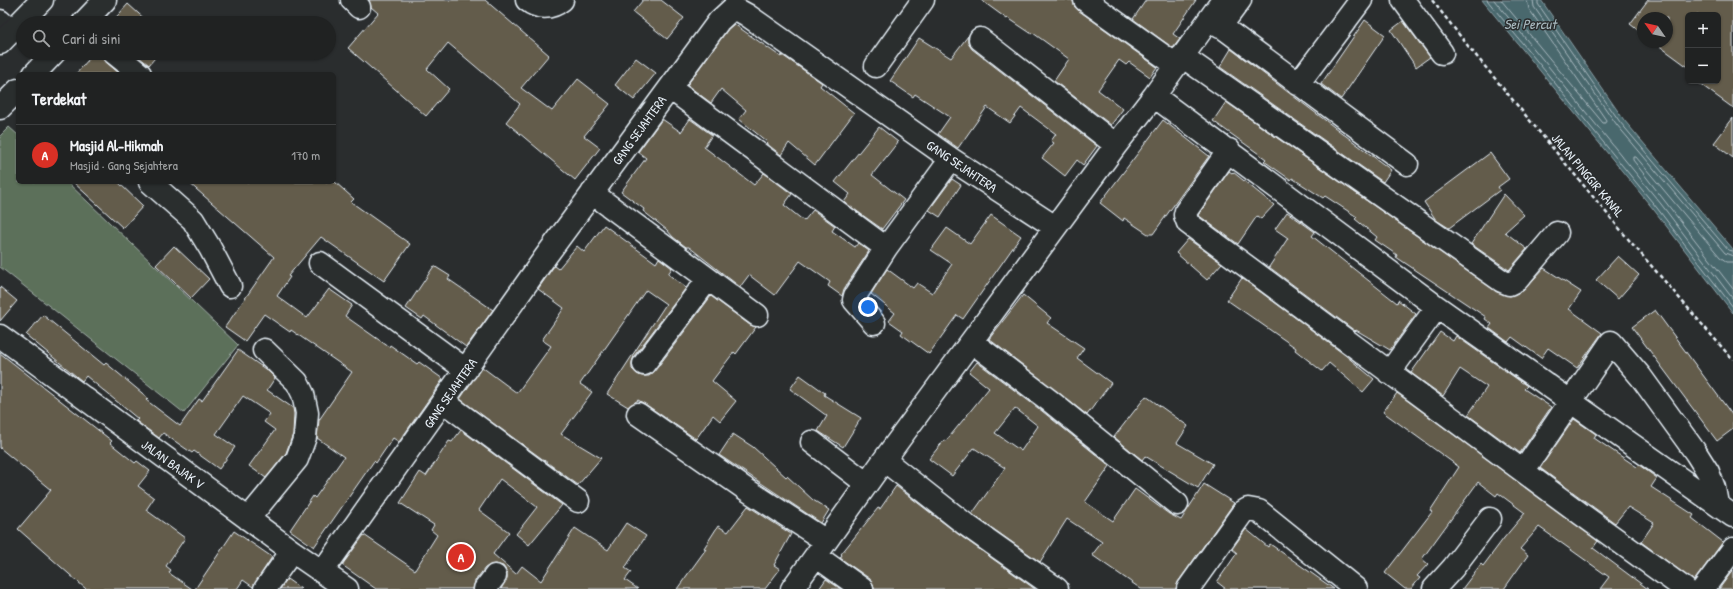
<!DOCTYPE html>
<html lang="id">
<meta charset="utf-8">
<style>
:root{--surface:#202222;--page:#2d2f2f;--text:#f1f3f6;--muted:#a2a4a5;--line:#3d3f40;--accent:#d93025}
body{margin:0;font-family:"Patrick Hand",sans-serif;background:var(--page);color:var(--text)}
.controls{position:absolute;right:12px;top:12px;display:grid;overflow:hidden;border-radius:6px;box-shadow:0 1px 3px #0004}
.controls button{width:36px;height:36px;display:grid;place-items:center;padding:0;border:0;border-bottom:1px solid var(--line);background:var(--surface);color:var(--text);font:20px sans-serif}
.compass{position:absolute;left:1637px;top:12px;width:36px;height:36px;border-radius:50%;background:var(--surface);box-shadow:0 1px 3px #0004;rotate:304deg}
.you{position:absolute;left:868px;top:307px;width:14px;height:14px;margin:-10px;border:3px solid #fff;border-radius:50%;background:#1a73e8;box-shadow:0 0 0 6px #1a73e833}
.badge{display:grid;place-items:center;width:26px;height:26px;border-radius:50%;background:var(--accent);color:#fff;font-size:13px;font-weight:700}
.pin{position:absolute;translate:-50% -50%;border:2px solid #fff;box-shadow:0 1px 4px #0006}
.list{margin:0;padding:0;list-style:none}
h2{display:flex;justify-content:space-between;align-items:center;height:52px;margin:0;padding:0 16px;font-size:17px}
h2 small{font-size:13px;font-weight:400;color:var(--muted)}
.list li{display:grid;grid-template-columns:26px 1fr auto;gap:12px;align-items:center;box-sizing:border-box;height:60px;padding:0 16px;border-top:1px solid var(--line)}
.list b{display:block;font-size:15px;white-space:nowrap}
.list p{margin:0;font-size:13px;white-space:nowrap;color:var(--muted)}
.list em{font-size:13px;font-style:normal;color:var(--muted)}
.icon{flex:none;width:22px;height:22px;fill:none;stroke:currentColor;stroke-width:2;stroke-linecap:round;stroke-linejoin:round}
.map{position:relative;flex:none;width:1733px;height:589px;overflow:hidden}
.search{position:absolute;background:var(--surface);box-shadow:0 1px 3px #0004;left:16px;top:16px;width:320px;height:44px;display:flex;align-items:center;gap:10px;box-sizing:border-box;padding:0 14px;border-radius:22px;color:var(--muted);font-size:15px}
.panel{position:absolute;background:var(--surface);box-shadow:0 1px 3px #0004;left:16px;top:72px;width:320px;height:112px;border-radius:6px}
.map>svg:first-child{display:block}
</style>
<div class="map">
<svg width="1733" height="589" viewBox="0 0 1733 589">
<rect width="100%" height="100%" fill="#2a2d2e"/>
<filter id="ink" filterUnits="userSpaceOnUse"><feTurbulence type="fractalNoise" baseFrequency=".025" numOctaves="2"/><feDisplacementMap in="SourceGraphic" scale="8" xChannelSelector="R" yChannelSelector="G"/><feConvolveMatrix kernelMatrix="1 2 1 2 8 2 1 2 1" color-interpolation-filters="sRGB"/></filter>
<g filter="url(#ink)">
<path fill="#5b6f5a" stroke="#a2b0a9" d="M 9,127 L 18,135 L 18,182 L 67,182 L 238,345 L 184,413 L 0,267 L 0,136 Z"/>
<path fill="#4a676d" stroke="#899ea5" d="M 1482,0 L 1541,0 L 1624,120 L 1733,249 L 1733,313 L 1654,210 Z"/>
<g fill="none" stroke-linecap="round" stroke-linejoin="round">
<path stroke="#a9bac0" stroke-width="1" d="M 1487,0 L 1657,208 L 1733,307
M 1494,0 L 1661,204 L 1733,299
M 1501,0 L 1603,123 L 1605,123 L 1606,120 L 1529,9 L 1527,0
M 1533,0 L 1534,7 L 1617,125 L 1725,253 L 1733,256
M 1538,0 L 1538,4 L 1620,122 L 1728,250 L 1733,251
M 1733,262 L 1727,262 L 1720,257 L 1636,157 L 1633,157 L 1633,160 L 1733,289"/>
</g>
<path fill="#645b4c" stroke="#e8f1f8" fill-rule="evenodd" d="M 369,0 L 485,0 L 549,55 L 521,88 L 552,111 L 578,79 L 610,104 L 584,136 L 600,148 L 575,180 L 506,122 L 520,104 L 448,43 L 427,69 L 449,89 L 426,116 L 348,48 L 378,13 L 371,7 Z
M 643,0 L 661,0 L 684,18 L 667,39 L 633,12 Z
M 981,0 L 1073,0 L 1074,6 L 1078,10 L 1157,67 L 1150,77 L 1129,62 L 1126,65 L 1119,60 L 1098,90 L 1123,109 L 1111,125 L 1054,81 L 1069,59 L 1033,33 L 1032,34 L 1008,18 L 1007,19 Z
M 1146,0 L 1196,0 L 1173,34 L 1180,39 L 1173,48 L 1133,19 Z
M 1648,0 L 1733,0 L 1733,108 L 1696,81 L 1718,81 L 1718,15 L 1688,15 L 1688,67 L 1654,42 L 1667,42 L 1667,18 L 1643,18 L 1643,34 L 1630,24 Z
M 128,4 L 149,23 L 111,23 Z
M 1365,20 L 1385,35 L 1341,99 L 1321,84 Z
M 1403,21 L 1430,57 L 1416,67 L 1391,30 Z
M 734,24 L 781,57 L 782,55 L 822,83 L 820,86 L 854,113 L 815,165 L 789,143 L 781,155 L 766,143 L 767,142 L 739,119 L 746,110 L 721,89 L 711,103 L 687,85 L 728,29 Z
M 968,36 L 968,43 L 972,49 L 1097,146 L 1083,165 L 1077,160 L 1065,176 L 1042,158 L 1054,143 L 1051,141 L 1056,134 L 1021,108 L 1010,123 L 987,107 L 958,148 L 938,134 L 950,117 L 915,94 L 913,97 L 890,81 L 919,38 L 951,58 Z
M 1231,49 L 1391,170 L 1383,182 L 1220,67 Z
M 94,53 L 102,53 L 103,58 L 106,62 L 120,74 L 76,74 Z
M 134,53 L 159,53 L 149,65 Z
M 636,58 L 656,73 L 634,100 L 615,85 Z
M 1226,102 L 1497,292 L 1510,296 L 1523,291 L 1544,268 L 1581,292 L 1569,309 L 1602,333 L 1577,368 L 1548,348 L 1541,358 L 1512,337 L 1508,342 L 1489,328 L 1492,324 L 1485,319 L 1486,317 L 1396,257 L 1397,255 L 1375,240 L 1377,237 L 1355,219 L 1357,217 L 1325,196 L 1323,198 L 1292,178 L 1291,180 L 1264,161 L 1266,159 L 1213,121 Z
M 1733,118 L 1733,158 L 1714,143 Z
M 662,119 L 681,132 L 690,119 L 712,135 L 704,147 L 754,185 L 764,173 L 792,194 L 784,205 L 804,221 L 813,210 L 835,226 L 832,231 L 855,247 L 858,243 L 869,251 L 844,289 L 842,296 L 828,286 L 830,282 L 800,261 L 775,295 L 749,275 L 740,287 L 689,247 L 686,247 L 673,237 L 667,230 L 643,211 L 644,209 L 621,192 L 646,158 L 638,152 Z
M 1163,120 L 1209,156 L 1153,234 L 1148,234 L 1124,218 L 1123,221 L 1100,203 Z
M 879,127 L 898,142 L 872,175 L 904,200 L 882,229 L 844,202 L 850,194 L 835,182 Z
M 1490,153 L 1509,179 L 1498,187 L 1500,190 L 1449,228 L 1436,220 L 1424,202 Z
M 1229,171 L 1232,173 L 1233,172 L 1274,205 L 1261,219 L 1257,216 L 1238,244 L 1198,215 Z
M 952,179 L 961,185 L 940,217 L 929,210 Z
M 73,182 L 118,182 L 143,206 L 123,228 Z
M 188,182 L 335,182 L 354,199 L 351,202 L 410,244 L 384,281 L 321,237 L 288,276 L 290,277 L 277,296 L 307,318 L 329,289 L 352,305 L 345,316 L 389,347 L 390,345 L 417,364 L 419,362 L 443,379 L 399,442 L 393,438 L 376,463 L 374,461 L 314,547 L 290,530 L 313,496 L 315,498 L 344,457 L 317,438 L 319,420 L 352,372 L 291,330 L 290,332 L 264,314 L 245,341 L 225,327 L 274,257 Z
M 1504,194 L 1524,215 L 1505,232 L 1527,249 L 1509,270 L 1471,244 Z
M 1287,212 L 1315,232 L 1312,236 L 1397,303 L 1398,300 L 1416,314 L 1390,350 L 1356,330 L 1355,331 L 1269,267 L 1288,238 L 1275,229 Z
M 991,215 L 1021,236 L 963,319 L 957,315 L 929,354 L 901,334 L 903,331 L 889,321 L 895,313 L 871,294 L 887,269 L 913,288 L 917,283 L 932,293 L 952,264 L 931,250 L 947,228 L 970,244 Z
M 604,225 L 656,263 L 659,258 L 672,268 L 668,274 L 686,288 L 634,356 L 632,362 L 632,369 L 637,374 L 642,376 L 649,376 L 654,372 L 711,296 L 750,325 L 756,327 L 736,354 L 734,352 L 712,381 L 736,401 L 720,421 L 713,415 L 696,439 L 645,404 L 638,400 L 628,407 L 607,394 L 666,304 L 646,290 L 580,384 L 592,392 L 561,434 L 601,458 L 578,485 L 460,399 L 482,367 L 517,393 L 551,346 L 542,340 L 564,308 L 538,289 L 554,266 L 558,269 L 577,246 L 584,252 Z
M 1188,239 L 1222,263 L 1207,280 L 1176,253 Z
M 174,246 L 209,279 L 191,298 L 156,265 Z
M 1618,256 L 1639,275 L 1618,299 L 1596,280 Z
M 434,266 L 450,276 L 448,279 L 493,310 L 466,347 L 424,316 L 422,319 L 406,308 Z
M 1242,278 L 1345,355 L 1374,379 L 1363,392 L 1329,363 L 1322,371 L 1295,350 L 1296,348 L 1227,300 Z
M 0,287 L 17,301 L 0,321 Z
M 1023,295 L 1051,318 L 1047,323 L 1084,348 L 1077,358 L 1111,383 L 1087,415 L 989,339 Z
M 1655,310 L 1733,416 L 1733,429 L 1717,441 L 1632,327 Z
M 43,315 L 104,365 L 106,363 L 148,398 L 146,400 L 180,426 L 199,399 L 202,401 L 238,350 L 268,371 L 275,378 L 267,390 L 293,408 L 294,414 L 293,434 L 286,453 L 266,478 L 249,466 L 275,430 L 264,422 L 270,414 L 243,396 L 216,434 L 235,447 L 219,469 L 194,451 L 192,453 L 163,433 L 159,438 L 136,421 L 138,419 L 86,376 L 82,381 L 26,335 Z
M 1440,332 L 1453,341 L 1456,336 L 1527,386 L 1524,389 L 1551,407 L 1520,453 L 1468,415 L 1487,387 L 1460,369 L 1443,396 L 1411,373 Z
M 0,353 L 112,441 L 110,443 L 135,463 L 137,461 L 150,471 L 138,486 L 154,498 L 146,510 L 185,538 L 166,566 L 171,570 L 169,573 L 192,589 L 86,589 L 18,529 L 51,490 L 0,448 Z
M 977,362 L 1042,411 L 1110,466 L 1085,502 L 1113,521 L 1135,489 L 1169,514 L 1181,520 L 1204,484 L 1234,503 L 1178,582 L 1176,589 L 1141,589 L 1092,555 L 1102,542 L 1067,519 L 1040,562 L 972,514 L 1005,468 L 974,448 L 952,476 L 929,459 L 944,440 L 946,441 L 989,388 L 969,372 ZM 1015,408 L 1038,426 L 1021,451 L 995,433 Z
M 800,375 L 825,393 L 824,395 L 861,418 L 843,447 L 818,431 L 827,416 L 790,389 Z
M 1397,393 L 1598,541 L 1593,548 L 1648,589 L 1600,589 L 1609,577 L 1539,527 L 1520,549 L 1528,555 L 1504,589 L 1462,589 L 1481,564 L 1483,566 L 1504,538 L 1525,513 L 1498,493 L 1496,496 L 1478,482 L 1422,559 L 1428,564 L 1417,576 L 1420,578 L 1411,589 L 1405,589 L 1385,573 L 1432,512 L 1430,511 L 1459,467 L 1383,412 Z
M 1146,396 L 1188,426 L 1177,443 L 1213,464 L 1198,488 L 1145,456 L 1142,460 L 1114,437 Z
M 1574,419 L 1596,434 L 1594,438 L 1637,467 L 1639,465 L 1657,478 L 1651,487 L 1694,515 L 1692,518 L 1723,542 L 1694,581 L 1641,542 L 1654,523 L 1628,507 L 1615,523 L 1540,468 Z
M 461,430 L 562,505 L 529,545 L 516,534 L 537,507 L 500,479 L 479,510 L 509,532 L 493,554 L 516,574 L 522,566 L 541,581 L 575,528 L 608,550 L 626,523 L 646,536 L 625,568 L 631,572 L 625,580 L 638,589 L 501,589 L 507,578 L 507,572 L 503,566 L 496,564 L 490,565 L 485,568 L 475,581 L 473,589 L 376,589 L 342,565 L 364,535 L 415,570 L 437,535 L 431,530 L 434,525 L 400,503 L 420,472 L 426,476 L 449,441 L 452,442 Z
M 733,434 L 753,447 L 786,477 L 787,476 L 813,500 L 829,510 L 821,523 L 719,455 Z
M 896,486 L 958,534 L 1035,589 L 874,589 L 873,584 L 870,579 L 840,558 L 842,555 L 841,554 L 878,508 L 880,509 Z
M 748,506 L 791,534 L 774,565 L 780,569 L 765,589 L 677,589 L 706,549 L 704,548 L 718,526 L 728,532 Z
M 1246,529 L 1268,547 L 1270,544 L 1334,589 L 1226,589 L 1217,582 L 1237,553 L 1232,549 Z
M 234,531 L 272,557 L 253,587 L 243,580 L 237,589 L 195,589 Z
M 1733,570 L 1733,589 L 1719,589 Z
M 287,579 L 301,589 L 280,589 Z
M 826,579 L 841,589 L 819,589 Z"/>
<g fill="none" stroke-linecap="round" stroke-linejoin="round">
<g stroke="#e8f1f8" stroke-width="25">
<path id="minor" d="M 352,0 L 359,7
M 527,0 C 538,9 551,9 562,0
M 1085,0 L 1176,65
M 1403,0 L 1442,53
M 1210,18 L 1407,164
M 0,21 L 11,31
M 1220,27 L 1240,0
M 980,39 L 1116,145
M 114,53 L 140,74
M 1182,56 L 1502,281 L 1509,284 L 1517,280 L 1557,233
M 876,66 L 923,0
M 1298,84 L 1361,0
M 670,88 L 886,248 L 951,159
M 1154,96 L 1437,307 L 1733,516
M 1229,150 L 1186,211 L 1185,215 L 1188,223 L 1581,514 L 1685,589
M 150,182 L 193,220 L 210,248 L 230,286
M 592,193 L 757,315
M 320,263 L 466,370
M 874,323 L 854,300 L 855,296 L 886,248
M 0,336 L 292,551 L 347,589
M 972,342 L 1050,401 L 1177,504
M 644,364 L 708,279
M 1389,373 L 1437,307
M 444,402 L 578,501
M 638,414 L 747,490 L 826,541
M 812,442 L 867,484
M 884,460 L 965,524 L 1057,589
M 1524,470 L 1611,342 L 1641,377 L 1696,453 L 1708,472 L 1714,488 L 1717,504
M 248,519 L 297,459 L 305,437 L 307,413 L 303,394 L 297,382 L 264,350
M 816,556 L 862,589
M 322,572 L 546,256 L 719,21 L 732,9 L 738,10 L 747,15 L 951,159 L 1055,227
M 265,589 L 292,551
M 485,589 L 495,576
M 792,589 L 884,460 L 1116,145 L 1154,96 L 1223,0
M 1188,589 L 1243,512 L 1248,509 L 1259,511 L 1356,589
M 1434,589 L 1453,568 L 1490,519
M 1703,589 L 1733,549"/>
</g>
<g stroke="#e8f1f8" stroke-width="25">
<path id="highway" d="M 83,23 L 105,0
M 0,43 L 42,0
M 34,74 L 54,53
M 0,108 L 18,90"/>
</g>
<path stroke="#e8f1f8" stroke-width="2.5" stroke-dasharray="4 3" stroke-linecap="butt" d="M 1432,0 L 1468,46 L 1629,240 L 1733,360"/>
<use href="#minor" stroke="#2a2d2e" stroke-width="22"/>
<use href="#highway" stroke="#2a2d2e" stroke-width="22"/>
</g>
</g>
<g text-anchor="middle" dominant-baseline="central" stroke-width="3" stroke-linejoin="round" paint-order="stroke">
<g font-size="13" fill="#e8f1f8" stroke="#2a2d2e">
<text transform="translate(639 130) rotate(-54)">GANG SEJAHTERA</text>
<text transform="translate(962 166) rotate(34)">GANG SEJAHTERA</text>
<text transform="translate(1588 175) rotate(50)">JALAN PINGGIR KANAL</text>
<text transform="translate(450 393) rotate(-55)">GANG SEJAHTERA</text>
<text transform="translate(173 464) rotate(36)">JALAN BAJAK V</text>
</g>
<g font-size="14" font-style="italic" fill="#a9bac0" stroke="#2a2d2e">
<text x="1530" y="23">Sei Percut</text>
</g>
</g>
</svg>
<div class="controls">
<button>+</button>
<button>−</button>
</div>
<svg class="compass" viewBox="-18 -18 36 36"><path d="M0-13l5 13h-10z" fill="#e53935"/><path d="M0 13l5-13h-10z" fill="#a2a4a5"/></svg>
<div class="you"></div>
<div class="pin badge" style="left:461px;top:557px">A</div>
<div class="search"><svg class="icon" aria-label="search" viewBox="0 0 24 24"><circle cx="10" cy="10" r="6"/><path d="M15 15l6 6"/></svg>Cari di sini</div>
<section class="panel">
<h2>Terdekat<small></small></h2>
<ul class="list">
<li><span class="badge">A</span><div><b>Masjid Al-Hikmah</b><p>Masjid · Gang Sejahtera</p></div><em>170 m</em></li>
</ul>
</section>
</div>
